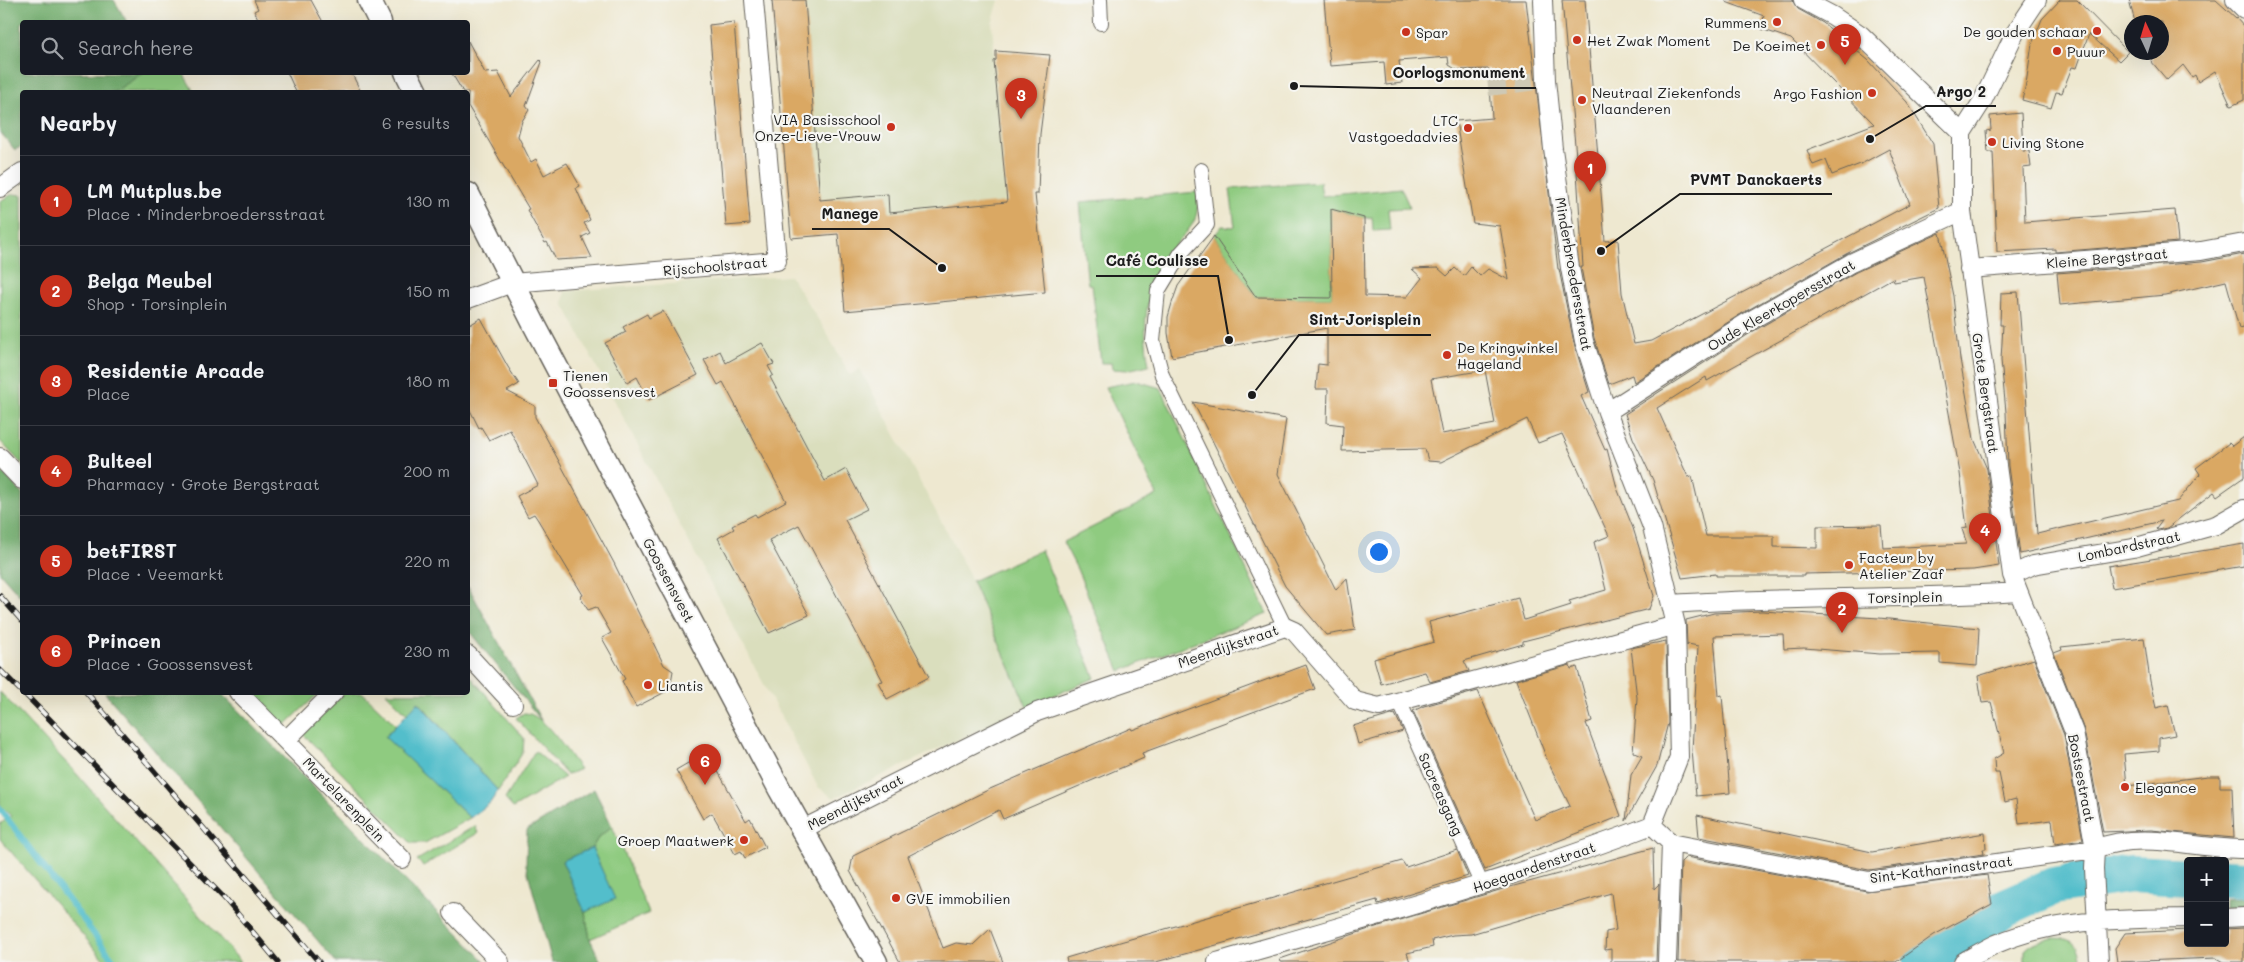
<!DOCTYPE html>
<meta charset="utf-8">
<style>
:root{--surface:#171b24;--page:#20242c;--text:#f1f3f6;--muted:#9ea1a6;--line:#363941;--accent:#c8321e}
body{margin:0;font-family:Mali,sans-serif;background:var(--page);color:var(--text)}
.controls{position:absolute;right:15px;bottom:15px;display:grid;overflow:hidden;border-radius:5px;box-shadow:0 5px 20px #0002}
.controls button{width:45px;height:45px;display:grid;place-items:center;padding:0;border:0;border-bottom:1px solid var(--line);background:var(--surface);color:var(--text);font:25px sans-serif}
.compass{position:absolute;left:2124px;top:15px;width:45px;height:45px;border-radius:50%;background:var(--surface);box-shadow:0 5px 20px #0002;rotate:356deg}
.you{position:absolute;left:1378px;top:551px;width:18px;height:18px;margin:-12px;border:4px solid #fff;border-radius:50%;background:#1a73e8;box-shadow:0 0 0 8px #1a73e833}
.badge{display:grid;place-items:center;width:32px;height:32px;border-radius:50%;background:var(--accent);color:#fff;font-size:16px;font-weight:700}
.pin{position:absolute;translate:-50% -41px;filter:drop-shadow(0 1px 2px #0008)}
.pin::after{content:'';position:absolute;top:26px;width:18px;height:15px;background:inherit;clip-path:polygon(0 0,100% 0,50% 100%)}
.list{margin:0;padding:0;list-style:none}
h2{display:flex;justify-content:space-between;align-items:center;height:65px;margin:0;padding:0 20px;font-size:21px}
h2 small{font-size:16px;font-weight:400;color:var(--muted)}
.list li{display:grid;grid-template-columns:32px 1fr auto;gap:15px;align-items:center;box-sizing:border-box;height:90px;padding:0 20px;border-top:1px solid var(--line)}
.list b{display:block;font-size:19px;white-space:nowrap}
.list p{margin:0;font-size:16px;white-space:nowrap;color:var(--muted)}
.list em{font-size:16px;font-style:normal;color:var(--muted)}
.icon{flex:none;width:28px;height:28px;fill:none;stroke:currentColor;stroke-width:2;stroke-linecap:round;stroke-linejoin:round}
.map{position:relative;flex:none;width:2244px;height:962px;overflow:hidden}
.search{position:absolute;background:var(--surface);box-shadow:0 5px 20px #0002;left:20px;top:20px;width:450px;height:55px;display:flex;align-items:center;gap:12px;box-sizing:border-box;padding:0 18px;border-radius:5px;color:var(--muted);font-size:19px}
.panel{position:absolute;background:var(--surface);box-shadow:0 5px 20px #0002;left:20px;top:90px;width:450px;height:605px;border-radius:5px}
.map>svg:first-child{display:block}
</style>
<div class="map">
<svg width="2244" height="962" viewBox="0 0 2244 962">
<rect width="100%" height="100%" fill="#f6f6f2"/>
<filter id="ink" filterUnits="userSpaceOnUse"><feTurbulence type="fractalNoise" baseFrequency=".02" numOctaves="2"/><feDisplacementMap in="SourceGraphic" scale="10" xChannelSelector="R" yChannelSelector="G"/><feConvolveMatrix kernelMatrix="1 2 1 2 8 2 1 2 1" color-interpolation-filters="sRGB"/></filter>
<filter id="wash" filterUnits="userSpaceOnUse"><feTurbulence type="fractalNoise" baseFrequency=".0096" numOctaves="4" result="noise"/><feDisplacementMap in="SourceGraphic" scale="20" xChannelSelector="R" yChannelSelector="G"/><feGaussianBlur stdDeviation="1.12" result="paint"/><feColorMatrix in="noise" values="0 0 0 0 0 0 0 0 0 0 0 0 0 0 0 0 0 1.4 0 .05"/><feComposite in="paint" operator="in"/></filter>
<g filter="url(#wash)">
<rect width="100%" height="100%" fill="#eee8d0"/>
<path fill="#dadebd" d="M 772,0 L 999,0 L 992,24 L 1006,202 L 791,238 Z
M 790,276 L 823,327 L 850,375 L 860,369 L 969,574 L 1027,707 L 834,798 L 818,787 L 563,303 L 565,291 Z"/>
<path fill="#8fcb80" stroke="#56744e" d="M 143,72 L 183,73 L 194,92 L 114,92 Z
M 1320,182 L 1322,196 L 1401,188 L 1410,208 L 1388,209 L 1390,230 L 1373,231 L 1372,217 L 1364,218 L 1331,209 L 1332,298 L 1256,297 L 1214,236 L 1222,226 L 1235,227 L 1230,189 Z
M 1198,192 C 1198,200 1198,209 1196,216 C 1193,228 1179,239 1171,250 C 1146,290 1141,319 1149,365 L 1127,370 L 1112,369 L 1111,363 L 1101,363 L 1092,285 L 1088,284 L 1087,277 L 1080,202 Z
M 13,194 L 22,195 L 22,464 L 0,441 L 0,201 Z
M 1136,381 L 1161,388 L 1267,614 L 1120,671 L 1077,569 L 1063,542 L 1157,495 L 1105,387 Z
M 1041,550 L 1095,678 L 1027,707 L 972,581 Z
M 468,674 L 524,738 L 523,752 L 498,791 L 419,702 L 407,714 L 386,693 L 468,692 Z
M 0,692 L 75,772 L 241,962 L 106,962 L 0,839 L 0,824 L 11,816 L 0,805 Z
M 250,693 L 319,693 L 284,726 Z
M 344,693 L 363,693 L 396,725 L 385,737 L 470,818 L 425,843 L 411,843 L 303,734 Z
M 524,713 C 543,712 568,754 580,769 L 567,775 L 516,718 Z
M 535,751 L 565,777 L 513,808 L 505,799 Z
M 475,826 L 478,833 L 423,866 L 417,860 Z
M 612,826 L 649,913 L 590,939 L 585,912 L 614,899 L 592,848 L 598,838 Z
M 2054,938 C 2075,939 2078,942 2082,962 L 2025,962 L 2025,950 C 2034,941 2042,940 2054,938 Z"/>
<path fill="#73af6e" stroke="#486645" d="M 0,0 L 114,0 L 127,22 L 22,22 L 22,72 L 143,73 L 114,92 L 22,92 L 22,146 L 15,150 L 0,132 Z
M 0,470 L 22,493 L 22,598 L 0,573 Z
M 468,586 L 541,720 L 468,630 Z
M 105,693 L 221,693 L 486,962 L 336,962 Z
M 594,789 L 612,826 L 598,838 L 592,848 L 562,861 L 585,912 L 590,939 L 601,962 L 552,962 L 526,865 L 527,830 Z
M 2244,898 L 2244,907 L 2225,908 L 2225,899 Z"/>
<path fill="#52becb" stroke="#376d74" d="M 418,702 L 498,791 L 490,803 L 470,818 L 385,737 Z
M 592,848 L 615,899 L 585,912 L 562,861 Z"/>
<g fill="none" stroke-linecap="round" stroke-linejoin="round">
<path stroke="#52becb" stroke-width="6" d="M 0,809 L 115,962"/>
<path stroke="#52becb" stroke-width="38" d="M 2225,878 L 2244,879
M 1922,962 L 2006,907 L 2054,886 L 2131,874 L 2188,877"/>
</g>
<g id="blocks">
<path fill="#daa863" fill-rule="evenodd" d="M 254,0 L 311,0 L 323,22 L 260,22 L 254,11 L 258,9 Z
M 772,0 L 805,0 L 820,200 L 888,194 L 889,213 L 1007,202 L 994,61 L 996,60 L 996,51 L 1050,55 L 1040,134 L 1038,194 L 1035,194 L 1045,292 L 845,311 L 838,234 L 791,238 Z
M 1324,0 L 1526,0 L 1558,269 L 1559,269 L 1574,343 L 1589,392 L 1581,396 L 1605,450 L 1607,449 L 1617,488 L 1633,528 L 1654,596 L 1649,609 L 1523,641 L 1523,644 L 1464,661 L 1469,671 L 1430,682 L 1425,672 L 1381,684 L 1374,659 L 1434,642 L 1429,622 L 1518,598 L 1524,620 L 1571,605 L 1569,601 L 1606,590 L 1594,542 L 1609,536 L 1562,434 L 1538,443 L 1527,419 L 1441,462 L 1428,461 L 1425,449 L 1342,451 L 1343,425 L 1327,423 L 1328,389 L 1316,389 L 1318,364 L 1327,365 L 1327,328 L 1172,357 L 1168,333 L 1168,317 L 1172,303 L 1178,286 L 1214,236 L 1256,297 L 1332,298 L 1331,209 L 1364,218 L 1365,296 L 1407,297 L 1422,278 L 1412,269 L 1438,268 L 1447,276 L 1455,268 L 1464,276 L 1471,267 L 1480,276 L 1488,269 L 1509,280 L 1500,226 L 1473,223 L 1456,121 L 1492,118 L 1489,69 L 1457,70 L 1449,65 L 1448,57 L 1399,61 L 1402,83 L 1386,85 L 1384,62 L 1330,66 ZM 1485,370 L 1495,424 L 1442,434 L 1431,379 Z
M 1562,0 L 1585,0 L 1605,241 L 1618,240 L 1622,293 L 1634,344 L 1651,341 L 1910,204 L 1889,149 L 1863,163 L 1832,175 L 1826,160 L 1813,165 L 1807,150 L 1874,124 L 1791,39 L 1761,29 L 1764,16 L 1726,2 L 1726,0 L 1792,0 L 1798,9 L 1823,23 L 1868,60 L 1907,102 L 1933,144 L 1939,208 L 1846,254 L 1741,314 L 1634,382 L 1632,375 L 1609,384 L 1594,338 L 1581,267 L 1583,267 L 1576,156 Z
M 2060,0 L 2077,0 L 2128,52 L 2119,61 L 2089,34 L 2077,68 L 2072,67 L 2062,93 L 2056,92 L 2051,108 L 2022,100 L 2026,84 L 2032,44 L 2042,19 Z
M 2129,0 L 2216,0 L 2236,18 L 2244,27 L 2244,100 L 2231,106 L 2215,71 L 2198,82 L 2195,75 L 2192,77 L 2183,65 L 2167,80 L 2151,61 L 2152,58 L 2149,52 L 2162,52 L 2162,22 L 2135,22 Z
M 734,22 L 750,224 L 726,226 L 709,25 Z
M 468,41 L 485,73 L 498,72 L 511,97 L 540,60 L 542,62 L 526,106 L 529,110 L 522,121 L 518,136 L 531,162 L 536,159 L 544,175 L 567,163 L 580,186 L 576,188 L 590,220 L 584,223 L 590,233 L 582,237 L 592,258 L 556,260 L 547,242 L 545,243 L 527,210 L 529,209 L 468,106 L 468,92 L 463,92 L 451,72 L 468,72 Z
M 287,72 L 351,72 L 361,92 L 296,92 Z
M 2021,113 L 2023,151 L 2029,151 L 2031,167 L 2023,168 L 2025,222 L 2175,210 L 2178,242 L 2055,252 L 2055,249 L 1997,252 L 1993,152 L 1988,152 L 1986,131 L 1991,130 L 1990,116 Z
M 1940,233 L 1953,296 L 1960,359 L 1974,439 L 1987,469 L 1999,566 L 1973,570 L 1804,574 L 1804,576 L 1716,576 L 1716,574 L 1682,578 L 1653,480 L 1633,438 L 1625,414 L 1752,332 L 1856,272 ZM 1924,277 L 1960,473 L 1967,528 L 1962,529 L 1967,544 L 1883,548 L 1881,525 L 1817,526 L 1817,548 L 1774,547 L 1774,536 L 1706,536 L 1692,476 L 1688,477 L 1657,408 L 1706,377 L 1707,381 L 1893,278 L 1894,282 Z
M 2244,254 L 2244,327 L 2239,328 L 2226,281 L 2165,295 L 2060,305 L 2057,273 L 2202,262 Z
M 2018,292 L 2037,534 L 2178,501 L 2200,474 L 2196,468 L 2229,443 L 2232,446 L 2244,437 L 2244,477 L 2217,496 L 2214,492 L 2167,528 L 2157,530 L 2156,529 L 2162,521 L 2020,554 L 2008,466 L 2006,412 L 2001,360 L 2003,325 L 2000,325 L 2001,293 Z
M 663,311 L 698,375 L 649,400 L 637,377 L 627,383 L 605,343 L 626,332 L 623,327 L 647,314 L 649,318 Z
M 481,318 L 508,367 L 519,384 L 507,391 L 535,406 L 535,417 L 614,563 L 664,665 L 673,671 L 671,682 L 673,688 L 636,707 L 622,681 L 625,679 L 602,638 L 611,633 L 596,607 L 588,610 L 580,597 L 583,595 L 538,520 L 534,514 L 528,517 L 517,496 L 538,485 L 510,430 L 489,440 L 481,427 L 479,428 L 468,406 L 468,326 Z
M 762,343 L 774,364 L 768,366 L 773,375 L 770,377 L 825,481 L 846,469 L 867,509 L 845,520 L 929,677 L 887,699 L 878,682 L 882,681 L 799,525 L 769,540 L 809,615 L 769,633 L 718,538 L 734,529 L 732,526 L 755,514 L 757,517 L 786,501 L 723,382 L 718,385 L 704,360 L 720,351 L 726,363 Z
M 1193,402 L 1286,419 L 1278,474 L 1336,590 L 1347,578 L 1355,630 L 1326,635 L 1285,586 Z
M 2244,544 L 2244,566 L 2112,588 L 2108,566 Z
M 1762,611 L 1879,618 L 1979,628 L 1977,666 L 1940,663 L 1940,653 L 1880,654 L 1804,648 L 1784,649 L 1783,634 L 1714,636 L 1719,696 L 1722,695 L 1730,793 L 1696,796 L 1692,750 L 1698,646 L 1688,644 L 1687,646 L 1686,620 L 1714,613 Z
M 2144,638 L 2150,681 L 2156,708 L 2168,705 L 2175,735 L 2159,738 L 2159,751 L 2124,754 L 2127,786 L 2208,776 L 2220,776 L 2220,787 L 2232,787 L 2234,838 L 2151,830 L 2103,832 L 2084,730 L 2054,653 L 2062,650 L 2061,647 Z
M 1666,641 L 1668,723 L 1657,766 L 1626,821 L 1631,775 L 1642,756 L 1633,752 L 1637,698 L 1631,648 Z
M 2034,659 L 2064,735 L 2083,840 L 2055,844 L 2052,820 L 2019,824 L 2016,799 L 2005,802 L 1999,773 L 1995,773 L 1994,759 L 2004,753 L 1991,702 L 1982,703 L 1978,676 Z
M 1306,665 L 1315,689 L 1142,753 L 1144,758 L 1003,819 L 999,810 L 908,856 L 943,948 L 956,943 L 973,945 L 990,929 L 1003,962 L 900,962 L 850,871 L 853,856 L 990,789 L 1131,728 L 1132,730 Z
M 1570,665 L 1571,669 L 1577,667 L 1592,721 L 1586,723 L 1621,816 L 1485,870 L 1413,711 L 1424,706 L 1478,691 L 1535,820 L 1570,806 L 1548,762 L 1516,680 Z
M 1395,714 L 1403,731 L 1358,744 L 1353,726 Z
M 707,752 L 746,821 L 750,818 L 765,847 L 745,858 L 741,851 L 735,854 L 712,813 L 703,819 L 676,770 Z
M 1697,815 L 1872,852 L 1985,833 L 1986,849 L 1983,849 L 1984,854 L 1869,870 L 1699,837 Z
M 1653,848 L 1654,889 L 1659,884 L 1656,962 L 1611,962 L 1611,949 L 1605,950 L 1606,932 L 1616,930 L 1611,893 L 1471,934 L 1453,935 L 1432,940 L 1433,947 L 1407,953 L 1410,962 L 1281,962 L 1280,959 L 1369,929 L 1503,889 Z
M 1457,850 L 1468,876 L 1378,904 L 1377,900 L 1156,962 L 1067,962 L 1066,958 L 1120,942 L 1402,861 L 1406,867 Z
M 1686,857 L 1867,891 L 1987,875 L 1992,904 L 1934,935 L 1896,962 L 1678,962 L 1681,862 Z
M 2244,928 L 2244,962 L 2223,962 L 2216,958 L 2117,962 L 2115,948 L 2125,933 L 2188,930 L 2188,943 L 2225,943 L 2225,929 Z"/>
</g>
</g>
<g filter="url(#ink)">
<use href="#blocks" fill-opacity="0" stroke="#66635b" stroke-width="1"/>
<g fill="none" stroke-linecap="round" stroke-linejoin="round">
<path stroke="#cec9b5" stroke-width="18" stroke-dasharray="18 9" stroke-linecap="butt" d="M 1488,87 L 1546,80"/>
<g stroke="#66635b" stroke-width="16">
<path id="pedestrian" d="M 1100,0 L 1101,23
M 1201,170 L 1207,225 L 1181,253 L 1158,291 L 1153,341 L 1162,375 L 1285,627
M 1400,703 L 1482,885"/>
</g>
<g stroke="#66635b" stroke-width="20">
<path id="minor" d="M 1803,0 L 1833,16 L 1861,35 L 1962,133
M 2037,0 L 2015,33 L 1983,100 L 1962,133 L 1962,211 L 2012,575 L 2074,732 L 2095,849 L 2094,869 L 2099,962
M 2235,0 L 2244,9
M 0,188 L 22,172
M 1969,269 L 2201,251 L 2244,243
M 468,299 L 512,283 L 777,261 L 754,0
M 1607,412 L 1746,323 L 1851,263 L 1962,211
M 0,457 L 22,480
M 2012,575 L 2033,565 L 2133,548 L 2216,525 L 2244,509
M 1671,604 C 1787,596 1903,600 2018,592
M 468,655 L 513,704
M 238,692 L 402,859
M 286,740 L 334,692
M 1652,825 L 1671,843 L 1667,962
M 801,830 L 1037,712 L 1285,627 L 1294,631 L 1355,701 L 1379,707 L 1676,625
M 1671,843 L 1869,881 L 2095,849 C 2142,830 2195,849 2244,849
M 453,913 L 500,962
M 2225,918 L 2244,917
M 1217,962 C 1363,920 1510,880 1652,825 L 1679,757 L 1676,625 L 1652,527 L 1607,412 L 1584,341 L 1570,268 L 1553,149 L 1546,80 L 1543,0
M 1963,962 C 1974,956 1985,949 1996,944 C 2057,918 2123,919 2188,918"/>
</g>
<g stroke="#66635b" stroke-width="25">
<path id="tertiary" d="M 369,0 L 380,22
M 406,72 L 416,92
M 468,194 L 535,326 L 780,790 L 876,962"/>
</g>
<use href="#pedestrian" stroke="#fff" stroke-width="14"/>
<use href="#minor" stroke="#fff" stroke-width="18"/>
<use href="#tertiary" stroke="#fff" stroke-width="22"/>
<g stroke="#1c1c1c" stroke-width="5.5">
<path id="rail" d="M 0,596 L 22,621
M 0,670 L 22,692
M 23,692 L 225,899 L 278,962
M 86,692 L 319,962"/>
</g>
<use href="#rail" stroke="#f6f6f2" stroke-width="4" stroke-dasharray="11" stroke-linecap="butt"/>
</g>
</g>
<g fill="#c8321e" stroke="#f6f6f2" stroke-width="2">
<circle cx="1777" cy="22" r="5"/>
<circle cx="2097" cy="31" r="5"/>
<circle cx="1406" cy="32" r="5"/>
<circle cx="1577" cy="40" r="5"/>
<circle cx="1821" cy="45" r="5"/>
<circle cx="2057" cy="51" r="5"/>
<circle cx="1872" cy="93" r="5"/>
<circle cx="1582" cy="100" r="5"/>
<circle cx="891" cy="127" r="5"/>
<circle cx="1468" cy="128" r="5"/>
<circle cx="1992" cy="142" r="5"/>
<circle cx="1447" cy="355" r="5"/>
<rect x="548" y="378" width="10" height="10" rx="2.5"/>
<circle cx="1849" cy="565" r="5"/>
<circle cx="648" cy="685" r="5"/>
<circle cx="2125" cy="787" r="5"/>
<circle cx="744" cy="840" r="5"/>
<circle cx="896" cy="898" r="5"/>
</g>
<g text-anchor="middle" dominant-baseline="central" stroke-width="4.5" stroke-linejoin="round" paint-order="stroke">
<g font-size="14" fill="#1c1c1c" stroke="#f6f6f2" text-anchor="start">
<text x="1767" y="22" text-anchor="end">Rummens</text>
<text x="2087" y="31" text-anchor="end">De gouden schaar</text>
<text x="1416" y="32">Spar</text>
<text x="1587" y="40">Het Zwak Moment</text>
<text x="1811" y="45" text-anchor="end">De Koeimet</text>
<text x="2067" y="51">Puuur</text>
<text x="1592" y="92">Neutraal Ziekenfonds<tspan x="1592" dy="16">Vlaanderen</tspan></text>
<text x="1862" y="93" text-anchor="end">Argo Fashion</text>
<text x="881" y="119" text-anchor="end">VIA Basisschool<tspan x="881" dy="16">Onze-Lieve-Vrouw</tspan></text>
<text x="1458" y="120" text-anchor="end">LTC<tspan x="1458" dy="16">Vastgoedadvies</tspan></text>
<text x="2002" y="142">Living Stone</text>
<text x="1457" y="347">De Kringwinkel<tspan x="1457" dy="16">Hageland</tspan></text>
<text x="563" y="375">Tienen<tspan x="563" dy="16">Goossensvest</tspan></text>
<text x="1859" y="557">Facteur by<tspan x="1859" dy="16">Atelier Zaaf</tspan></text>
<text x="658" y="685">Liantis</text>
<text x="2135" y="787">Elegance</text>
<text x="734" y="840" text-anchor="end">Groep Maatwerk</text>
<text x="906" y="898">GVE immobilien</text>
</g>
<g font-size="14" fill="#1c1c1c" stroke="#f6f6f2">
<text transform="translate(2107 258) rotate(-5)">Kleine Bergstraat</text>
<text transform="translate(715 266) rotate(-5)">Rijschoolstraat</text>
<text transform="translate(1574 274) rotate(80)">Minderbroedersstraat</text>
<text transform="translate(1781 305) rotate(-30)">Oude Kleerkopersstraat</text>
<text transform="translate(1986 393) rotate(82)">Grote Bergstraat</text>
<text transform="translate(2129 546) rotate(-12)">Lombardstraat</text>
<text transform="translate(669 580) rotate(62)">Goossensvest</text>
<text transform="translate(1905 597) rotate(-1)">Torsinplein</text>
<text transform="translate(1228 646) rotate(-19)">Meendijkstraat</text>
<text transform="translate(2082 778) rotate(79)">Bostsestraat</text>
<text transform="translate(1441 794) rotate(66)">Sacreasgang</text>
<text transform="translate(344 799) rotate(46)">Martelarenplein</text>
<text transform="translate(855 802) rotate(-27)">Meendijkstraat</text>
<text transform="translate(1534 867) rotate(-19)">Hoegaardenstraat</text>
<text transform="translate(1941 869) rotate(-7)">Sint-Katharinastraat</text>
</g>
</g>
<path fill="none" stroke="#1c1c1c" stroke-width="2" d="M1294 86L1383 88H1536M1870 139L1926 106H1996M1601 251L1680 194H1832M942 268L889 229H812M1229 340L1218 276H1096M1252 395L1299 335H1431"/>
<g fill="#1c1c1c" stroke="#f6f6f2" stroke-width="2">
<circle cx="1294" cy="86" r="5"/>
<circle cx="1870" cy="139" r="5"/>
<circle cx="1601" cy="251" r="5"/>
<circle cx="942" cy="268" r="5"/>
<circle cx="1229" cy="340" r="5"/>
<circle cx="1252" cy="395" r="5"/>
</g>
<g font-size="15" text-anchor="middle" font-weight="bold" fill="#1c1c1c" stroke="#f6f6f2" stroke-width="4.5" stroke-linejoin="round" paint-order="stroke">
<text x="1459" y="78">Oorlogsmonument</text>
<text x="1961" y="97">Argo 2</text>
<text x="1756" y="185">PVMT Danckaerts</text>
<text x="850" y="219">Manege</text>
<text x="1157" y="266">Café Coulisse</text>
<text x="1365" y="325">Sint-Jorisplein</text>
</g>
</svg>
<div class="controls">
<button>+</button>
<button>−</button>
</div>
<svg class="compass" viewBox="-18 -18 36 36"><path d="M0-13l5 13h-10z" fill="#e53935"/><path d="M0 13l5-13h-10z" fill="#9ea1a6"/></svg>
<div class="you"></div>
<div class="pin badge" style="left:1590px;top:192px">1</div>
<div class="pin badge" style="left:1842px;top:633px">2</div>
<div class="pin badge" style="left:1021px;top:119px">3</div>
<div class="pin badge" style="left:1985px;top:554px">4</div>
<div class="pin badge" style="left:1845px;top:65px">5</div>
<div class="pin badge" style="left:705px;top:785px">6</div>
<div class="search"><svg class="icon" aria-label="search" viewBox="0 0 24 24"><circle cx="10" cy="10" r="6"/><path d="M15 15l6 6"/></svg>Search here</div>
<section class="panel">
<h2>Nearby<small>6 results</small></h2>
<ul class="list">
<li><span class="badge">1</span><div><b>LM Mutplus.be</b><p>Place · Minderbroedersstraat</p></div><em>130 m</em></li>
<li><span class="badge">2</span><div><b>Belga Meubel</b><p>Shop · Torsinplein</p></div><em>150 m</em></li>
<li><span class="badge">3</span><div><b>Residentie Arcade</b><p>Place</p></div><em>180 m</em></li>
<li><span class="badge">4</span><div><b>Bulteel</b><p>Pharmacy · Grote Bergstraat</p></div><em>200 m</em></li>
<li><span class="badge">5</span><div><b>betFIRST</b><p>Place · Veemarkt</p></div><em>220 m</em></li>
<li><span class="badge">6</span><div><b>Princen</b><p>Place · Goossensvest</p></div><em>230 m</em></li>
</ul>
</section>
</div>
